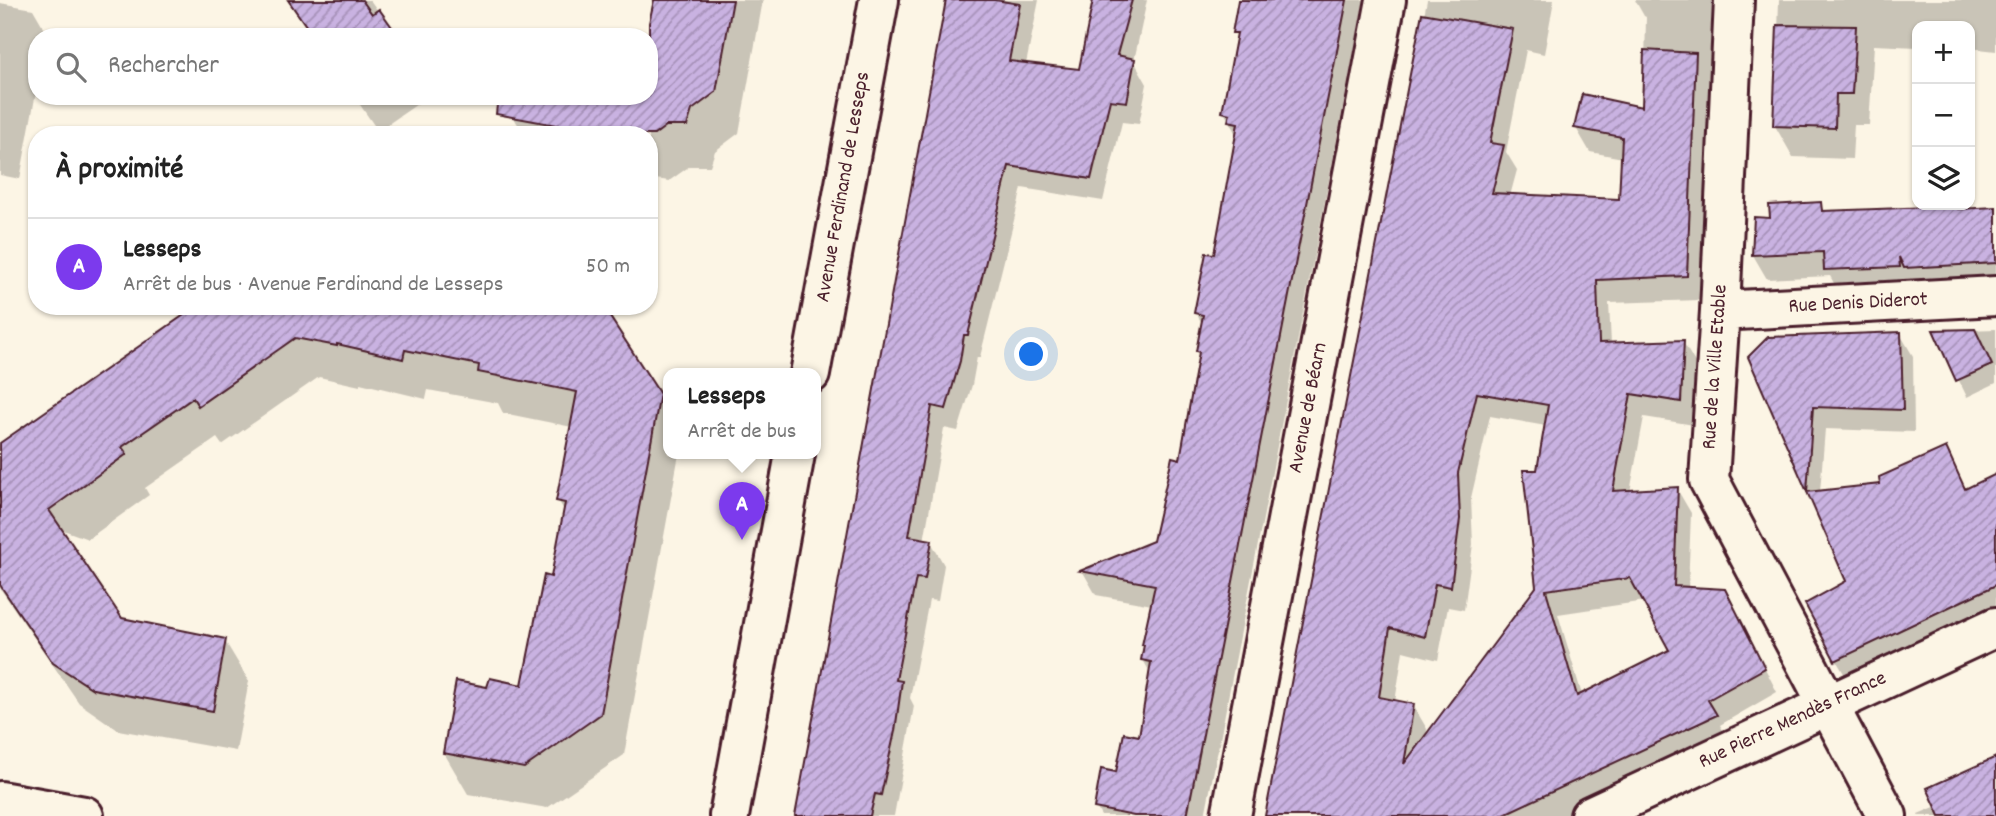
<!DOCTYPE html>
<html lang="fr">
<meta charset="utf-8">
<style>
:root{--surface:#fff;--page:#f2f2f2;--text:#222;--muted:#767676;--line:#e0e0e0;--accent:#7c3aed}
body{margin:0;font-family:Dekko,sans-serif;background:var(--page);color:var(--text)}
.controls{position:absolute;right:21px;top:21px;display:grid;overflow:hidden;border-radius:14px;box-shadow:0 2px 5px #0004}
.controls button{width:63px;height:63px;display:grid;place-items:center;padding:0;border:0;border-bottom:2px solid var(--line);background:var(--surface);color:var(--text);font:35px sans-serif}
.you{position:absolute;left:1032px;top:355px;width:24px;height:24px;margin:-18px;border:5px solid #fff;border-radius:50%;background:#1a73e8;box-shadow:0 0 0 10px #1a73e833}
.badge{display:grid;place-items:center;width:46px;height:46px;border-radius:50%;background:var(--accent);color:#fff;font-size:23px;font-weight:700}
.pin{position:absolute;translate:-50% -58px;filter:drop-shadow(0 2px 4px #0008)}
.pin::after{content:'';position:absolute;top:37px;width:24px;height:21px;background:inherit;clip-path:polygon(0 0,100% 0,50% 100%)}
.popup{position:absolute;left:663px;top:368px;width:158px;height:91px;box-sizing:border-box;display:grid;place-content:center;border-radius:14px;background:var(--surface);filter:drop-shadow(0 2px 5px #0005);font-size:23px;white-space:nowrap;color:var(--muted)}
.popup b{font-size:26px;color:var(--text)}
.popup::after{content:'';position:absolute;left:50%;top:100%;margin-left:-14px;border:14px solid transparent;border-top-color:var(--surface)}
.list{margin:0;padding:0;list-style:none}
h2{display:flex;justify-content:space-between;align-items:center;height:91px;margin:0;padding:0 28px;font-size:30px}
h2 small{font-size:23px;font-weight:400;color:var(--muted)}
.list li{display:grid;grid-template-columns:46px 1fr auto;gap:21px;align-items:center;box-sizing:border-box;height:98px;padding:0 28px;border-top:2px solid var(--line)}
.list b{display:block;font-size:26px;white-space:nowrap}
.list p{margin:0;font-size:23px;white-space:nowrap;color:var(--muted)}
.list em{font-size:23px;font-style:normal;color:var(--muted)}
.icon{flex:none;width:38px;height:38px;fill:none;stroke:currentColor;stroke-width:2;stroke-linecap:round;stroke-linejoin:round}
.map{position:relative;flex:none;width:1996px;height:816px;overflow:hidden}
.search{position:absolute;background:var(--surface);box-shadow:0 2px 5px #0004;left:28px;top:28px;width:630px;height:77px;display:flex;align-items:center;gap:18px;box-sizing:border-box;padding:0 24px;border-radius:28px;color:var(--muted);font-size:26px}
.panel{position:absolute;background:var(--surface);box-shadow:0 2px 5px #0004;left:28px;top:126px;width:630px;height:189px;border-radius:28px}
.map>svg:first-child{display:block}
</style>
<div class="map">
<svg width="1996" height="816" viewBox="0 0 1996 816">
<defs>
<pattern id="building-hatch" width="6" height="6" patternUnits="userSpaceOnUse" patternTransform="scale(1.75)"><rect width="6" height="6" fill="#c9b2e1"/><path d="M-1 1l2-2M0 6l6-6M5 7l2-2" fill="none" stroke="#a590b7"/></pattern>
</defs>
<rect width="100%" height="100%" fill="#fcf5e5"/>
<filter id="ink" filterUnits="userSpaceOnUse"><feTurbulence type="fractalNoise" baseFrequency=".0143" numOctaves="2"/><feDisplacementMap in="SourceGraphic" scale="14" xChannelSelector="R" yChannelSelector="G"/><feConvolveMatrix kernelMatrix="1 2 1 2 8 2 1 2 1" color-interpolation-filters="sRGB"/></filter>
<g filter="url(#ink)">
<path fill="#0003" fill-rule="evenodd" d="M 287,0 L 370,0 L 397,37 L 312,37 Z
M 655,0 L 763,0 L 739,133 L 715,151 L 710,166 L 690,166 L 669,181 L 649,178 L 649,135 L 524,135 L 513,116 L 649,96 L 649,37 Z
M 948,0 L 1039,0 L 1026,64 L 1080,71 L 1095,0 L 1147,0 L 1134,61 L 1147,84 L 1139,124 L 1122,122 L 1103,201 L 1022,188 L 980,357 L 977,357 L 972,385 L 958,431 L 944,428 L 924,541 L 931,542 L 944,565 L 938,601 L 929,600 L 910,698 L 914,706 L 894,816 L 797,816 Z
M 1240,0 L 1364,0 L 1205,816 L 1101,816 L 1096,807 L 1140,738 L 1151,674 L 1143,660 L 1145,648 L 1144,644 L 1152,605 L 1096,595 L 1083,572 L 1155,543 L 1182,461 L 1200,356 L 1197,351 L 1203,325 L 1196,313 L 1215,256 L 1237,136 L 1224,112 L 1238,38 L 1234,32 Z
M 1427,0 L 1554,0 L 1544,54 L 1526,50 L 1506,152 L 1517,170 L 1510,196 L 1621,200 L 1623,158 L 1590,152 L 1576,128 L 1644,109 L 1646,17 L 1644,16 L 1635,0 L 1712,0 L 1700,300 L 1609,303 L 1611,344 L 1683,342 L 1697,366 L 1694,425 L 1644,417 L 1630,492 L 1677,489 L 1691,513 L 1688,589 L 1738,615 L 1777,692 L 1720,725 L 1729,740 L 1565,816 L 1267,816 ZM 1490,416 L 1546,426 L 1538,472 L 1538,587 L 1426,738 L 1427,729 L 1413,705 L 1395,702 L 1403,651 L 1438,660 L 1448,607 L 1464,610 L 1473,544 L 1471,498 ZM 1645,601 L 1671,651 L 1582,695 L 1558,614 Z
M 1779,0 L 1996,0 L 1996,51 L 1970,48 L 1970,26 L 1917,26 L 1917,47 L 1874,45 L 1869,125 L 1854,125 L 1852,159 L 1793,157 L 1775,126 Z
M 0,3 L 33,9 L 47,33 L 46,37 L 37,37 L 37,87 L 20,179 L 0,175 Z
M 354,96 L 429,96 L 378,131 Z
M 1820,204 L 1825,213 L 1996,209 L 1996,289 L 1920,292 L 1912,278 L 1913,291 L 1840,294 L 1830,276 L 1767,279 L 1753,255 L 1772,219 Z
M 201,306 L 659,395 L 668,412 L 668,454 L 679,454 L 624,755 L 547,808 L 468,794 L 444,753 L 488,689 L 523,688 L 553,579 L 565,512 L 558,500 L 572,427 L 503,413 L 498,403 L 428,390 L 426,399 L 360,383 L 360,386 L 319,377 L 222,445 L 217,438 L 145,488 L 149,495 L 88,539 L 58,528 L 121,620 L 225,641 L 249,681 L 236,751 L 118,730 L 79,703 L 0,588 L 0,445 Z
M 1996,329 L 1996,383 L 1967,397 L 1935,331 Z
M 1900,334 L 1913,356 L 1914,432 L 1825,429 L 1820,492 L 1881,486 L 1945,449 L 1967,491 L 1996,477 L 1996,613 L 1849,682 L 1836,660 L 1848,582 L 1751,357 Z
M 1996,758 L 1996,816 L 1919,816 L 1918,814 L 1937,806 Z"/>
<path fill="url(#building-hatch)" stroke="#4a1f2b" stroke-width="2" fill-rule="evenodd" d="M 288,0 L 362,0 L 372,14 L 379,9 L 399,37 L 314,37 Z
M 654,0 L 733,0 L 716,92 L 692,110 L 687,126 L 666,126 L 654,135 L 610,135 L 496,114 L 498,96 L 649,96 L 649,23 Z
M 946,0 L 995,0 L 1020,4 L 1009,61 L 1079,69 L 1093,0 L 1132,0 L 1117,55 L 1135,59 L 1127,102 L 1110,100 L 1091,179 L 1009,166 L 968,335 L 964,335 L 960,361 L 946,409 L 932,406 L 909,536 L 932,540 L 925,579 L 916,578 L 896,680 L 902,681 L 895,731 L 881,795 L 875,794 L 870,816 L 795,816 Z
M 1238,0 L 1347,0 L 1187,816 L 1134,816 L 1094,808 L 1101,769 L 1116,772 L 1124,733 L 1139,736 L 1151,662 L 1141,660 L 1144,645 L 1142,645 L 1155,585 L 1080,571 L 1153,541 L 1172,457 L 1180,459 L 1199,352 L 1196,351 L 1203,315 L 1194,313 L 1206,253 L 1214,254 L 1238,123 L 1228,121 L 1230,114 L 1222,112 L 1237,33 L 1232,33 Z
M 1422,13 L 1513,29 L 1490,143 L 1504,145 L 1492,193 L 1619,199 L 1622,137 L 1574,128 L 1582,94 L 1642,107 L 1644,50 L 1696,53 L 1687,276 L 1597,280 L 1599,343 L 1684,340 L 1681,402 L 1631,394 L 1613,491 L 1678,487 L 1674,586 L 1725,589 L 1765,668 L 1708,700 L 1717,715 L 1500,816 L 1265,816 ZM 1477,393 L 1548,405 L 1537,470 L 1523,470 L 1536,587 L 1404,764 L 1414,704 L 1379,697 L 1390,628 L 1425,637 L 1435,584 L 1451,587 L 1460,519 L 1458,473 ZM 1630,578 L 1669,650 L 1577,696 L 1546,590 Z
M 1777,25 L 1856,26 L 1852,94 L 1836,94 L 1835,128 L 1773,126 Z
M 1821,202 L 1822,211 L 1958,206 L 1958,209 L 1996,207 L 1996,263 L 1904,268 L 1899,257 L 1900,267 L 1824,270 L 1823,252 L 1752,255 L 1754,217 L 1770,218 L 1769,205 Z
M 197,306 L 566,306 L 608,314 L 660,394 L 601,714 L 524,768 L 443,753 L 456,681 L 487,687 L 490,678 L 522,685 L 544,575 L 551,577 L 565,503 L 556,501 L 577,392 L 478,372 L 479,365 L 405,350 L 403,359 L 337,344 L 337,346 L 295,338 L 198,406 L 193,398 L 122,447 L 127,454 L 49,510 L 122,618 L 226,639 L 213,711 L 93,689 L 53,663 L 0,585 L 0,443 Z
M 1975,329 L 1992,365 L 1956,381 L 1933,330 Z
M 1901,332 L 1903,410 L 1813,407 L 1807,492 L 1880,484 L 1879,477 L 1946,447 L 1965,489 L 1996,474 L 1996,585 L 1835,661 L 1805,604 L 1846,581 L 1748,357 L 1768,337 Z
M 1996,757 L 1996,816 L 1940,816 L 1927,788 Z"/>
<g fill="none" stroke-linecap="round" stroke-linejoin="round">
<g stroke="#4a1f2b" stroke-width="44">
<path id="minor" d="M 1734,0 L 1720,311 L 1709,480 L 1887,816
M 1720,311 L 1996,296
M 0,801 L 84,816
M 1231,816 L 1386,0"/>
</g>
<g stroke="#4a1f2b" stroke-width="44">
<path id="tertiary" d="M 810,374 L 879,0
M 729,816 L 795,454"/>
</g>
<g stroke="#4a1f2b" stroke-width="44">
<path id="secondary" d="M 1590,816 L 1996,627"/>
</g>
<use href="#minor" stroke="#fcf5e5" stroke-width="38"/>
<use href="#tertiary" stroke="#fcf5e5" stroke-width="38"/>
<use href="#secondary" stroke="#fcf5e5" stroke-width="38"/>
</g>
</g>
<g text-anchor="middle" dominant-baseline="central" stroke-width="7" stroke-linejoin="round" paint-order="stroke">
<g font-size="21" fill="#4a1f2b" stroke="#fcf5e5">
<text transform="translate(844 187) rotate(-80)">Avenue Ferdinand de Lesseps</text>
<text transform="translate(1858 304) rotate(-3)">Rue Denis Diderot</text>
<text transform="translate(1716 367) rotate(-86)">Rue de la Ville Etable</text>
<text transform="translate(1309 408) rotate(-79)">Avenue de Béarn</text>
<text transform="translate(1793 721) rotate(-25)">Rue Pierre Mendès France</text>
</g>
</g>
</svg>
<div class="controls">
<button>+</button>
<button>−</button>
<button><svg class="icon" aria-label="layers" viewBox="0 0 24 24"><path d="M12 4l9 5-9 5-9-5zM3 14l9 5 9-5"/></svg></button>
</div>
<div class="you"></div>
<div class="pin badge" style="left:742px;top:540px">A</div>
<div class="popup"><b>Lesseps</b>Arrêt de bus</div>
<div class="search"><svg class="icon" aria-label="search" viewBox="0 0 24 24"><circle cx="10" cy="10" r="6"/><path d="M15 15l6 6"/></svg>Rechercher</div>
<section class="panel">
<h2>À proximité<small></small></h2>
<ul class="list">
<li><span class="badge">A</span><div><b>Lesseps</b><p>Arrêt de bus · Avenue Ferdinand de Lesseps</p></div><em>50 m</em></li>
</ul>
</section>
</div>
